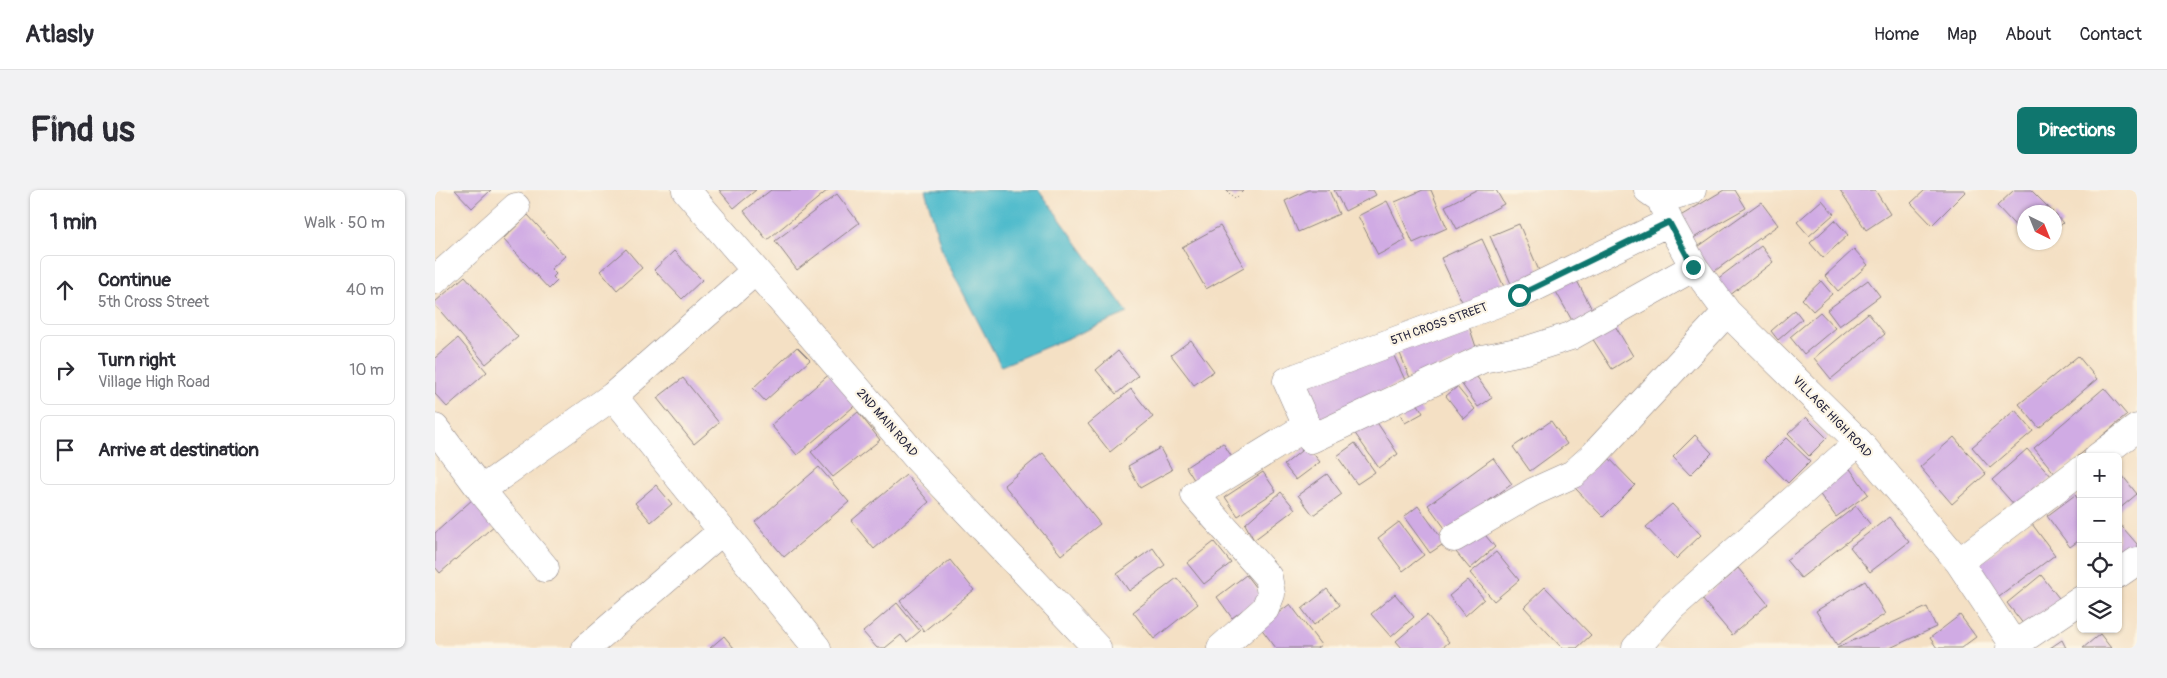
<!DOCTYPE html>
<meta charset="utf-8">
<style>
:root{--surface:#fff;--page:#f2f2f3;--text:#2b2b33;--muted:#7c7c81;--line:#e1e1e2;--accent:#0f766e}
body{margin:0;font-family:Pangolin,sans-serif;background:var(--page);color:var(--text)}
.controls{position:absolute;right:15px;bottom:15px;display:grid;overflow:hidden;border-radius:8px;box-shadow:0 1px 4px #0004}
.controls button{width:45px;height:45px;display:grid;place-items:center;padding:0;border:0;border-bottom:1px solid var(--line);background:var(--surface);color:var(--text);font:25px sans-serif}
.compass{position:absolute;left:1582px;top:15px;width:45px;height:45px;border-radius:50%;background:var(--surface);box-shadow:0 1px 4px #0004;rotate:137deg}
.stop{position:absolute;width:15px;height:15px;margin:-11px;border:4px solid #0f766e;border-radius:50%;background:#fff}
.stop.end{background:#0f766e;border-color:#fff;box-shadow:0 1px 5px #0008}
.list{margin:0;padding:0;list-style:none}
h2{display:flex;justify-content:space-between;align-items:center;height:65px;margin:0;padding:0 20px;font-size:21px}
h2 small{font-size:16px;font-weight:400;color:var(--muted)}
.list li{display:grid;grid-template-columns:32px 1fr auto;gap:15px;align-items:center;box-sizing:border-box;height:70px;margin:0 10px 10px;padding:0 10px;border:1px solid var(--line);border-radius:8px}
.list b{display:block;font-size:19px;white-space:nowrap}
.list p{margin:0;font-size:16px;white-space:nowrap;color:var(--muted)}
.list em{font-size:16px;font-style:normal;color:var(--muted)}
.icon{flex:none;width:28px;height:28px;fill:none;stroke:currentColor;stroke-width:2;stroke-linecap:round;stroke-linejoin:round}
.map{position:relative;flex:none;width:1702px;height:458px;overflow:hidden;border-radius:8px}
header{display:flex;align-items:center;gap:30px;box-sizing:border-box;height:70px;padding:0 25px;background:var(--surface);border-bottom:1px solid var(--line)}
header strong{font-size:24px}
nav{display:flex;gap:28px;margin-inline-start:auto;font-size:18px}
.intro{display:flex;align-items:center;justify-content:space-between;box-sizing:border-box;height:120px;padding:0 30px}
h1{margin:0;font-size:35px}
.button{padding:12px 22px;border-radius:8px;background:var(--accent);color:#fff;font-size:18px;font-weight:700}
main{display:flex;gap:30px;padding:0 30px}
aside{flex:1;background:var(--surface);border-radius:8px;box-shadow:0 1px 4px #0004}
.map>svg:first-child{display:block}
</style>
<header>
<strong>Atlasly</strong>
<nav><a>Home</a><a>Map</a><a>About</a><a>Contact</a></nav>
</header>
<div class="intro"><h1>Find us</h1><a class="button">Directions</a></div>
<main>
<aside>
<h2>1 min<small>Walk · 50 m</small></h2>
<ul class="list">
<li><svg class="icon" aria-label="ahead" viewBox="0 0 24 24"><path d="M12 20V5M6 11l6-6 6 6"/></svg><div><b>Continue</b><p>5th Cross Street</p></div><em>40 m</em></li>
<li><svg class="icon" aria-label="right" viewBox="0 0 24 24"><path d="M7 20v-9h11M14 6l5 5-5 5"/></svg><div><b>Turn right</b><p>Village High Road</p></div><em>10 m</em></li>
<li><svg class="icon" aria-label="arrive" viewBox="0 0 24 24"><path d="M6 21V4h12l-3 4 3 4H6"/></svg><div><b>Arrive at destination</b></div></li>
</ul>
</aside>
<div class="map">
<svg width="1702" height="458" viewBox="0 0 1702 458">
<rect width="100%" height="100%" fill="#fcf5e5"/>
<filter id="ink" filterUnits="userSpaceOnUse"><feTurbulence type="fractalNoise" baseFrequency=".02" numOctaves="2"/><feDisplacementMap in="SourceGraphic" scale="10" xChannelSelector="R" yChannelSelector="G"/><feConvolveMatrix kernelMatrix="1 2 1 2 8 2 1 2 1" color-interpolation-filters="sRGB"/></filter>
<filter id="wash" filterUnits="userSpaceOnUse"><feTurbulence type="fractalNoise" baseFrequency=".0096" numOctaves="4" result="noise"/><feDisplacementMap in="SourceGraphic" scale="20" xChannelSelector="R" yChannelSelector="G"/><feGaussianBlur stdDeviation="1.12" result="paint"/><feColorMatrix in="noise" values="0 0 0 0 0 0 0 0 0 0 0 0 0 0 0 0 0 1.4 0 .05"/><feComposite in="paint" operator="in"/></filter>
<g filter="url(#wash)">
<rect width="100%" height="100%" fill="#f4e0c4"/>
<path fill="#50bbcc" stroke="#396e84" d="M 490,0 L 604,0 L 693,123 L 566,176 L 508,64 Z"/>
<g id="blocks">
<path fill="#d0abe4" d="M 20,0 L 56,0 L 37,18 Z
M 284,0 L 321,0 L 299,18 Z
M 336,0 L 393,0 L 332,50 L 309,21 Z
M 791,0 L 809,0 L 800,9 Z
M 873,0 L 894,0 L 904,24 L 863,42 L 850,11 Z
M 899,0 L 938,0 L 941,5 L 910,21 Z
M 988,0 L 996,0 L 1012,38 L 978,53 L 960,12 Z
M 1041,0 L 1061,0 L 1069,14 L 1022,39 L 1010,16 Z
M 1289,0 L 1300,0 L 1311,18 L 1255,50 L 1242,28 Z
M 1405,0 L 1440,0 L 1455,24 L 1431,40 Z
M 1490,0 L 1530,0 L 1531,1 L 1497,35 L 1476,13 Z
M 1579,0 L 1596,0 L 1618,22 L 1590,22 L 1590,46 L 1562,16 Z
M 402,4 L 424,33 L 362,80 L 340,51 Z
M 1387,10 L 1399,24 L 1374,46 L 1362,32 Z
M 952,11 L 971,50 L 943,65 L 923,26 Z
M 1326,12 L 1343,35 L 1277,83 L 1260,59 Z
M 1620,24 L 1628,33 L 1620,41 Z
M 93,25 L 130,66 L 116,79 L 121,84 L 118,87 L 122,91 L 114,99 L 68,49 Z
M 1400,30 L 1413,45 L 1388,68 L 1375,53 Z
M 1084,34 L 1105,83 L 1077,96 L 1055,46 Z
M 785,36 L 809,77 L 771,99 L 747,57 Z
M 1047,49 L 1071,101 L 1031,120 L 1006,68 Z
M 1326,56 L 1338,72 L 1290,109 L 1277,93 Z
M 191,59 L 207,78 L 182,100 L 166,81 Z
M 1419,59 L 1433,75 L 1403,101 L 1390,86 Z
M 239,61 L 267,90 L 247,109 L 219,80 Z
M 30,86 L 83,147 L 51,174 L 0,115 L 0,112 Z
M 1140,87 L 1160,125 L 1140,136 L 1119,98 Z
M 1433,90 L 1445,106 L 1404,136 L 1392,120 Z
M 1386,91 L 1397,104 L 1378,121 L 1367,109 Z
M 1360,120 L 1367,129 L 1343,150 L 1336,141 Z
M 1385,122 L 1400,138 L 1369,164 L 1355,147 Z
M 1433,123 L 1450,144 L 1396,189 L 1379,168 Z
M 1032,130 L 1043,163 L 975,188 L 962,156 Z
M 1179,134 L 1198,166 L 1177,179 L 1157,148 Z
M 23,148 L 52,182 L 12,217 L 0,204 L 0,168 Z
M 756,150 L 779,181 L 759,195 L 736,165 Z
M 954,155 L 970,190 L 883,231 L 867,196 Z
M 362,157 L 375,170 L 330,211 L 318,198 Z
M 683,161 L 703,186 L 681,204 L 661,180 Z
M 1643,166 L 1662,189 L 1604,238 L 1584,214 Z
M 1037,180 L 1057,208 L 1043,217 L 1024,190 Z
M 398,181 L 424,212 L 362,265 L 336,235 Z
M 248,188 L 284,233 L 259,254 L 222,208 Z
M 1022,197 L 1040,219 L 1029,229 L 1011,206 Z
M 1669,198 L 1692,225 L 1621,285 L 1599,258 Z
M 696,199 L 718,227 L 675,262 L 653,234 Z
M 980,209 L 988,223 L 970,233 L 962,218 Z
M 1580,220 L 1598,241 L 1555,278 L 1537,257 Z
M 423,222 L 445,250 L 398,287 L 376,262 Z
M 1371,227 L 1392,248 L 1374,266 L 1353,244 Z
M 939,228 L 963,264 L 944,278 L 919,242 Z
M 1116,231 L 1132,254 L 1095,281 L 1078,257 Z
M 1260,245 L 1277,263 L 1255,285 L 1238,267 Z
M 1519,247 L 1551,284 L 1517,314 L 1485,277 Z
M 1351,248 L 1375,271 L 1353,293 L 1330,269 Z
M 788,253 L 800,272 L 763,296 L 751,277 Z
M 920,253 L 940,282 L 922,294 L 902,266 Z
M 872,256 L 885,272 L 861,290 L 849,275 Z
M 725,258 L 737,280 L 705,298 L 693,276 Z
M 1592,259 L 1617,287 L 1582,318 L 1557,290 Z
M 608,263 L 665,334 L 626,365 L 569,295 Z
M 1171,265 L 1200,295 L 1168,327 L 1139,297 Z
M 1058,268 L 1077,294 L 1012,341 L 993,315 Z
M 1413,276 L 1433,304 L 1401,327 L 1381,299 Z
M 384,277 L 414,312 L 349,367 L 320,332 Z
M 1683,280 L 1702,304 L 1683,320 Z
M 828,282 L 841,301 L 803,326 L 790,307 Z
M 892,284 L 907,304 L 878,325 L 863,305 Z
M 471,285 L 494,312 L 439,359 L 416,331 Z
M 221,295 L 237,314 L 216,332 L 200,313 Z
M 846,302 L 860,319 L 819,350 L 810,334 Z
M 1640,305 L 1646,313 L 1646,349 L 1635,357 L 1612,326 Z
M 38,309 L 61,334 L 5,383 L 0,377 L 0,343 Z
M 1237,314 L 1266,345 L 1241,369 L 1211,337 Z
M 983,316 L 1010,353 L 995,363 L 969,327 Z
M 1421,316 L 1435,334 L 1366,388 L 1351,370 Z
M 1454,327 L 1474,352 L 1435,382 L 1415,357 Z
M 964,332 L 989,365 L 968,381 L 943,348 Z
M 1683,332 L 1702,354 L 1702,359 L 1683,375 Z
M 1597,334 L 1620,365 L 1560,410 L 1537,379 Z
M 1046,340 L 1060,357 L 1035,379 L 1021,362 Z
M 779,352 L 796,373 L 769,394 L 752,373 Z
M 718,358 L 730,375 L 694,401 L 682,384 Z
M 1061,362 L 1084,390 L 1059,411 L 1035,383 Z
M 515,370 L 539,400 L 489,441 L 465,411 Z
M 1303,378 L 1333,414 L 1297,445 L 1267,409 Z
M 811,385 L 827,406 L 797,428 L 782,407 Z
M 1606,385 L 1627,412 L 1593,440 L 1572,413 Z
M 742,388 L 763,414 L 719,449 L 698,422 Z
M 1033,390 L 1049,409 L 1030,426 L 1014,406 Z
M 1430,391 L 1450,424 L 1402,455 L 1381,421 Z
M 1110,397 L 1156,445 L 1142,458 L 1127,458 L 1089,417 Z
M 892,399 L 905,415 L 879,435 L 867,419 Z
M 960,404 L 979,427 L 956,447 L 936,424 Z
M 462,413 L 485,441 L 472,452 L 466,445 L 450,458 L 442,458 L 428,442 Z
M 855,414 L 886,455 L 882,458 L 841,458 L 825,437 Z
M 1492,417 L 1501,437 L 1455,458 L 1402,458 Z
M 992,425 L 1014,452 L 1007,458 L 967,458 L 961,451 Z
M 1525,425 L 1541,447 L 1526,458 L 1502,458 L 1495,448 Z
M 1665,444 L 1676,458 L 1648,458 Z
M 289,446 L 299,458 L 275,458 Z
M 1627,450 L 1631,458 L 1615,458 Z"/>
</g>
</g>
<g filter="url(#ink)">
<use href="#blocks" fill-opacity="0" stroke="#8b8180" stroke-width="1"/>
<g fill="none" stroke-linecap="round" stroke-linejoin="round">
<g stroke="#8b8180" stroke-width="29">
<path id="minor" d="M 251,0 L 483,269 L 662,458
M 1213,0 L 1226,9 L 1234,32 L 1259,77 L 1292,122 L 1424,252 L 1524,372 L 1579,455 L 1576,458
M 1226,9 L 1257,0
M 0,90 L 81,17
M 178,206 L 382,458
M 0,238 L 46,300 L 178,206 L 320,81
M 876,249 L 1047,169 L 1092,160 L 1136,146 L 1259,77
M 1663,267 L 1702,238
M 46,300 L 110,378
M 1019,348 L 1098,302 L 1138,284 L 1158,266 L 1292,122
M 1524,372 L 1646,280
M 1683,384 L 1702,371
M 1579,455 L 1646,410
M 151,458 L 287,341
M 786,458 L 830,419 L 836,404 L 833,387 L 760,305 L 872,236 L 852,191 L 1084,105 L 1234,32
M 1201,458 L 1237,417 L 1424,252"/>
</g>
<use href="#minor" stroke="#fff" stroke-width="28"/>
</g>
</g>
<g fill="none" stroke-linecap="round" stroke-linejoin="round" filter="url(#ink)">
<path stroke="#0f766e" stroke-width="6" d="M 1084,105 L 1234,32 L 1258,77"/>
</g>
<g text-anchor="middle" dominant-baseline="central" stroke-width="4.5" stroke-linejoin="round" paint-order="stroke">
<g font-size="12" fill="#22223b" stroke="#fcf5e5">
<text transform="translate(1004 134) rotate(-20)">5TH CROSS STREET</text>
<text transform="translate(1397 227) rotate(46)">VILLAGE HIGH ROAD</text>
<text transform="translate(452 233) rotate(49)">2ND MAIN ROAD</text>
</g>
</g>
</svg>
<div class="controls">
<button>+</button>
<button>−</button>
<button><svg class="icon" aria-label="locate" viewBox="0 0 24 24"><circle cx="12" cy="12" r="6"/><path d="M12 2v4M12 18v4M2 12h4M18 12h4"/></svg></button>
<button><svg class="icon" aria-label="layers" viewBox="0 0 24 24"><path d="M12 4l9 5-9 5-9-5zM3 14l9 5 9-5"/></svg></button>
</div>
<svg class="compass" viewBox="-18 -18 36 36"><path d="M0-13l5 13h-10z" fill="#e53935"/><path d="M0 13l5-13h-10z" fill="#7c7c81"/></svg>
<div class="stop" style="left:1084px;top:105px"></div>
<div class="stop end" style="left:1258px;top:77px"></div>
</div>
</main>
